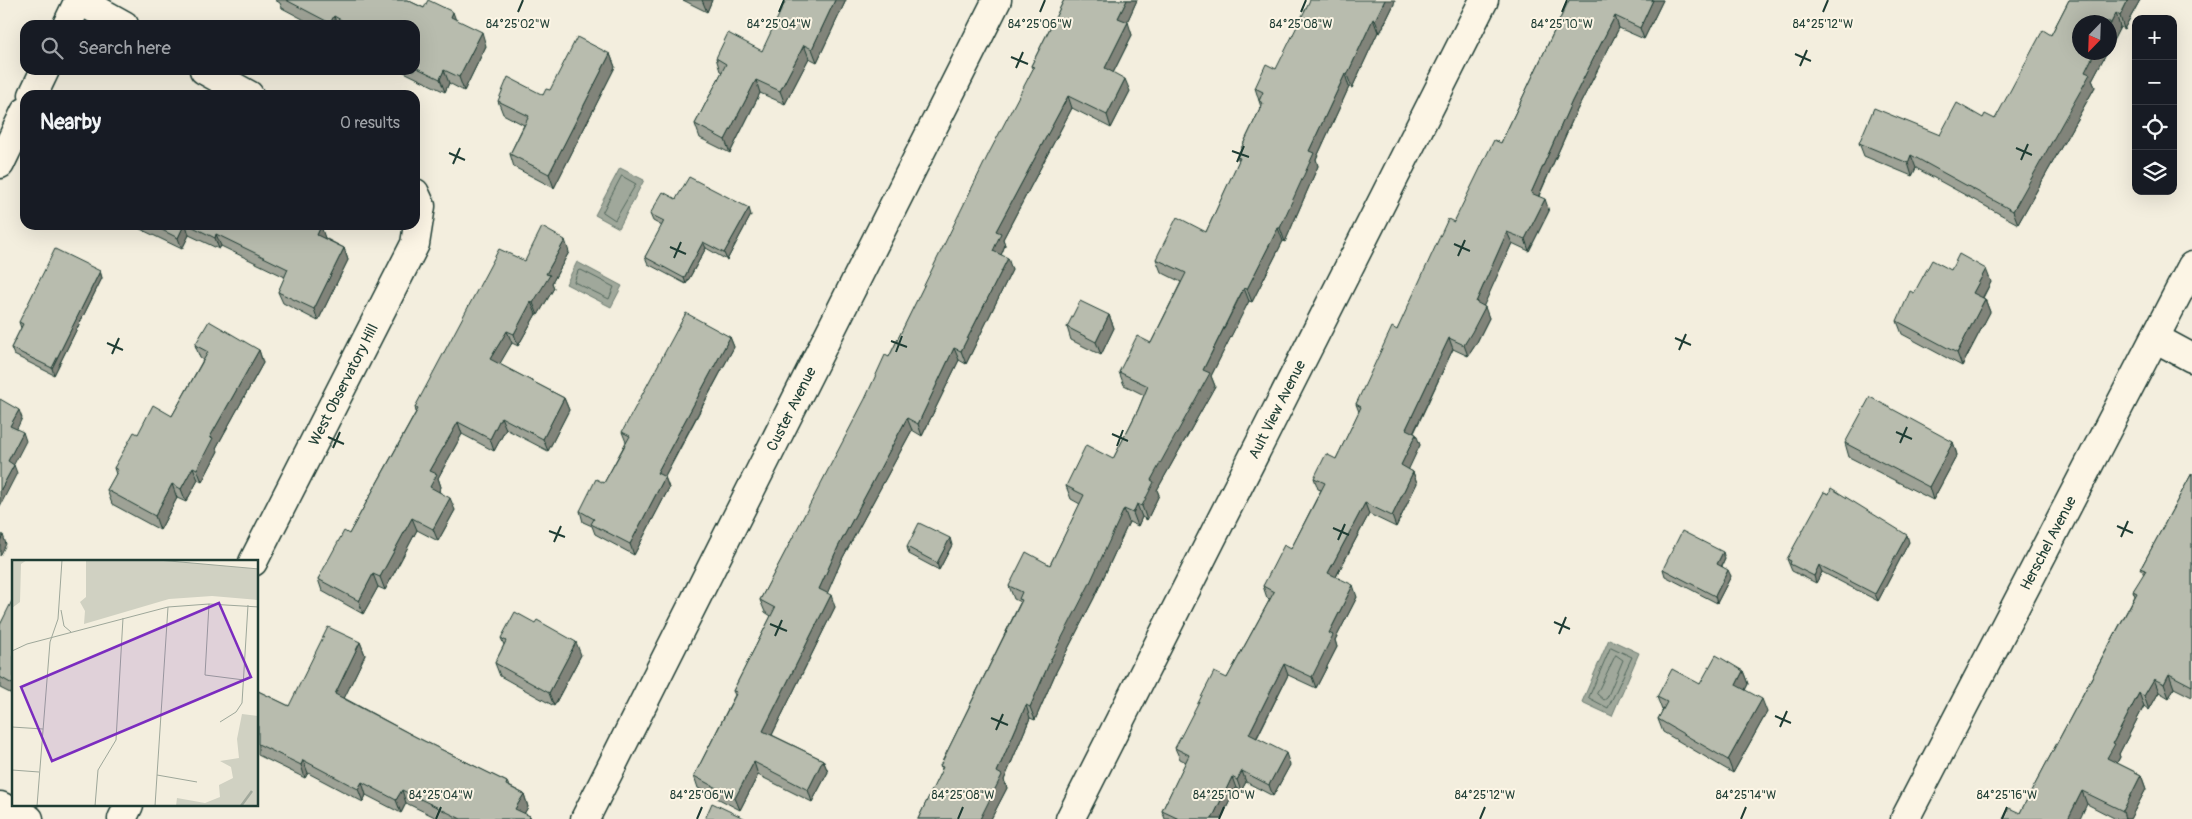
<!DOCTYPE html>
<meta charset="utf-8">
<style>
:root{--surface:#171b24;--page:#20242c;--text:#f1f3f6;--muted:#9ea1a6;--line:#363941}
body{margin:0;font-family:Pangolin,sans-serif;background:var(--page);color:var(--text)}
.controls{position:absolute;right:15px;top:15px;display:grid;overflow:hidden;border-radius:10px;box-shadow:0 5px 20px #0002}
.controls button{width:45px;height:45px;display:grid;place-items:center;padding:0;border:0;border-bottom:1px solid var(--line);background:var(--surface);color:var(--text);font:25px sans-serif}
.compass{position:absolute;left:2072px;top:15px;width:45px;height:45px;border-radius:50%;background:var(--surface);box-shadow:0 5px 20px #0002;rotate:203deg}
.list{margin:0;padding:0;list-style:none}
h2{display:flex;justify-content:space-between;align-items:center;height:65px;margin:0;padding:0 20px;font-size:21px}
h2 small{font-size:16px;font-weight:400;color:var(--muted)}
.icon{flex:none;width:28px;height:28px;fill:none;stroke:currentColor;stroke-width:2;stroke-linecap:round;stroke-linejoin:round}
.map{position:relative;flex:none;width:2192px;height:819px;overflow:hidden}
.search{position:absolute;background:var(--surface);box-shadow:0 5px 20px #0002;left:20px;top:20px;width:400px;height:55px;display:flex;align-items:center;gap:12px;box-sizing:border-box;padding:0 18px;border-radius:15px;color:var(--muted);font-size:19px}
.panel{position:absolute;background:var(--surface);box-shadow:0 5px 20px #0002;left:20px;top:90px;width:400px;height:140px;border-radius:15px}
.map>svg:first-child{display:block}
</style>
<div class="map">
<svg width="2192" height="819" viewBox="0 0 2192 819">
<rect width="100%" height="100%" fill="#f3eede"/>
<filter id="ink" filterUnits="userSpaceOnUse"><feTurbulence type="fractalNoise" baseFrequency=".02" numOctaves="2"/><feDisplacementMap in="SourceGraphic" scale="10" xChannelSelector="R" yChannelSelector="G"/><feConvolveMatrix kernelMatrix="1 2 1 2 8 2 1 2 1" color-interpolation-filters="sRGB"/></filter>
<g filter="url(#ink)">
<path fill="#a0a89b" stroke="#6c7d72" d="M 620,168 L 644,180 L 619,228 L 595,215 Z
M 577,262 L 622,286 L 611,307 L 566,284 Z
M 1609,639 L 1639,653 L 1612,716 L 1582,702 Z"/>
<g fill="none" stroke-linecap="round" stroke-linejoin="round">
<path stroke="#53685d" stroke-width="1" d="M 622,176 L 636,184 L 615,220 L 603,212 Z
M 581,270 L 614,287 L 609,299 L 574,282 L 578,271 Z
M 1611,647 L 1632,657 L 1608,708 L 1589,698 Z
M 1616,655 L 1623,660 L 1607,698 L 1604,700 L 1597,694 Z"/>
<g stroke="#1f3d34" stroke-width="31">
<g id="minor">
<path d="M 79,0 L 124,25"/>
<path d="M 67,25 L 79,0"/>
<path d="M 204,70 L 249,95"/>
<path d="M 33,95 L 45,70"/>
<path d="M 0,164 L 25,112"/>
<path d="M 2155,338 L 2192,358"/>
<path id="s1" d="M 253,562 L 415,244 L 421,206 L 415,193"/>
<path d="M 122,819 L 129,805"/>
<path id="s2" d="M 585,819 L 997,0"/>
<path id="s3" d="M 1070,819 L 1484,0"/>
<path id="s4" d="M 1905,819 L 2192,266"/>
</g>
</g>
<g stroke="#1f3d34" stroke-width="31">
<path id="tertiary" d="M 0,806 L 29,819"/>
</g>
<use href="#minor" stroke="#fcf5e5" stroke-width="28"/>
<use href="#tertiary" stroke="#fcf5e5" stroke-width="28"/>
</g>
<path fill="#9ea296" stroke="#1f3d34" d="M 275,0 L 407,0 L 424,8 L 455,19 L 486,46 L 464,91 L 449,83 L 445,92 L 400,70 L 415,70 L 415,25 L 314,25 L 282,8 L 280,3 Z
M 683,0 L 712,0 L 707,12 Z
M 846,0 L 817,62 L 809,58 L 785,104 L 760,93 L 730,153 L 700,138 L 695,124 L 722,72 L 720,71 L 716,58 L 762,51 Z
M 1064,0 L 1137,0 L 1127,22 L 1132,35 L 1113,73 L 1130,91 L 1111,128 L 1072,108 L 1003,239 L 1005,245 L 1001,255 L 1012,270 L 966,364 L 959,360 L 922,436 L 912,430 L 842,559 L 827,593 L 835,607 L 772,735 L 823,760 L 828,772 L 812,802 L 758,775 L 740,810 L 698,788 L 694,776 L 735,695 L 733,691 L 771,616 L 765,612 L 760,600 L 889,357 L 1033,70 L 1031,66 Z
M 1569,0 L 1663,0 L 1644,39 L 1619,28 L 1576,112 L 1539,196 L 1549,211 L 1529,251 L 1512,243 L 1483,306 L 1489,318 L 1476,344 L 1468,356 L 1453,349 L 1414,433 L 1420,445 L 1408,469 L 1413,472 L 1417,483 L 1396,527 L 1369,514 L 1336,577 L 1357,597 L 1335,640 L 1337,647 L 1316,688 L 1288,675 L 1257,738 L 1290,765 L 1273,796 L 1246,782 L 1241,791 L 1236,788 L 1221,819 L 1165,819 L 1162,811 L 1186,762 L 1180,759 L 1175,748 L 1227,678 L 1270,599 L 1267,598 L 1263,586 L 1291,549 L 1321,490 L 1318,489 L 1314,478 L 1336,459 L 1359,412 L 1356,404 L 1397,330 L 1454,222 L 1501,143 Z
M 2069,0 L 2140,0 L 2124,29 L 2120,27 L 2092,80 L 2095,87 L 2018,224 L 1916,168 L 1912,176 L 1864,156 L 1859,143 L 1940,135 L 1983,118 L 1995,119 L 2051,35 Z
M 1394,4 L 1380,33 L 1378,32 L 1352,88 L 1349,87 L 1316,159 L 1318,166 L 1285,242 L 1283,241 L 1252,302 L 1249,301 L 1243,312 L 1211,376 L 1215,386 L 1157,490 L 1159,495 L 1147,520 L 1142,517 L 1138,526 L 1129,522 L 1094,598 L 1056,672 L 1035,720 L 1030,718 L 1004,780 L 1007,788 L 991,819 L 918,819 L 942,770 L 940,766 L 1020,603 L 1020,602 L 1014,599 L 1009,586 L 1050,565 L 1080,504 L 1071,499 L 1066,486 L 1113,459 L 1138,410 L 1144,395 L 1124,385 L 1119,372 L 1151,343 L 1181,282 L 1161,272 L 1156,259 L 1206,232 L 1239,161 L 1237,157 L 1261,107 L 1255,88 L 1276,69 Z
M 610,54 L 615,67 L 554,188 L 514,167 L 510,154 L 524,125 L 503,114 L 498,101 L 543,95 Z
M 676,199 L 751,215 L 727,260 L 706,248 L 686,284 L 648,264 L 645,257 L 662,226 L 653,221 L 650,214 Z
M 132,225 L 319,225 L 325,238 L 344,248 L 348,260 L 318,321 L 283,303 L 278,292 L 285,277 L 221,246 L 219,249 L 189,235 L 182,249 Z
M 569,252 L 552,283 L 554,288 L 538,315 L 536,314 L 518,346 L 512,343 L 499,364 L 564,398 L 569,410 L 548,451 L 506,429 L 494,451 L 462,434 L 438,478 L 441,487 L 439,491 L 455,510 L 438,541 L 417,530 L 385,590 L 378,587 L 363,614 L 322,591 L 318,579 L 349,534 L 416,412 L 415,407 L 525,261 Z
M 1951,270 L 1991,282 L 1983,298 L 1985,299 L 1990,312 L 1962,366 L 1902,334 L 1897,321 Z
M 100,271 L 102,278 L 54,375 L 14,355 L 11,348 L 21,328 L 19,322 Z
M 1109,315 L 1114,328 L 1101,355 L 1071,340 L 1067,327 Z
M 730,337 L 734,347 L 665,477 L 669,488 L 634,555 L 595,534 L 592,526 L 583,522 L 580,511 L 604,483 L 626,442 L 622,432 Z
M 195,345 L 259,350 L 263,363 L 216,448 L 218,451 L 202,482 L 198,480 L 186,502 L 177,498 L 160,530 L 112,504 L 107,490 L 116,474 L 114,468 L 138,434 L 172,416 L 203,360 L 200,358 Z
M 1953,442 L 1957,455 L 1933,500 L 1849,457 L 1845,443 Z
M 2192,473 L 2192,697 L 2174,688 L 2169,698 L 2159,692 L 2149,710 L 2144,706 L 2119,754 L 2120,757 L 2117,763 L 2141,775 L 2146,789 L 2130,819 L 2116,819 L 2087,804 L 2020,813 L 2135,596 L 2133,591 L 2144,575 L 2141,568 Z
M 1909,542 L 1878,601 L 1822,572 L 1816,583 L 1792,571 L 1787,559 Z
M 952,545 L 939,570 L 909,554 L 907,547 Z
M 1725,559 L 1722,566 L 1731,576 L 1717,603 L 1665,576 L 1663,569 Z
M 14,602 L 14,695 L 0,688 L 0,625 Z
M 501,638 L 581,655 L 554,706 L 500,676 L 495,663 L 504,645 Z
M 360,642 L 365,655 L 344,698 L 416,737 L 507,782 L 509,786 L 524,794 L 528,807 L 524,814 L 530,816 L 531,819 L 439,819 L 406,803 L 401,813 L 366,795 L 363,802 L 308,773 L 305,778 L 258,755 L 258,691 L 289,706 Z
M 1743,671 L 1748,684 L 1745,690 L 1767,712 L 1733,773 L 1663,732 L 1658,719 L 1663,710 L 1662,710 L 1657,697 Z"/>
<path fill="#81847a" stroke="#1f3d34" d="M 702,0 L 712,0 L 707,12 Z
M 835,0 L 846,0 L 817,62 L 812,49 Z
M 1127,0 L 1137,0 L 1123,31 L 1118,18 Z
M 1385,0 L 1395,0 L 1394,4 L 1380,33 L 1375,20 Z
M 1653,0 L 1663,0 L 1644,39 L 1640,28 Z
M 2128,0 L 2140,0 L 2124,29 L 2120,16 Z
M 453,12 L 458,26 L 451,17 Z
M 2116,13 L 2120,27 L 2110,47 L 2110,25 Z
M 334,16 L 337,25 L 331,25 L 330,23 Z
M 1615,16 L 1619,28 L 1576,112 L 1535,204 L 1531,193 L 1572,101 Z
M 1373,19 L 1378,32 L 1352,88 L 1347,75 Z
M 1128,22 L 1132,35 L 1109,81 L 1105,68 Z
M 482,32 L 486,46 L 464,91 L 459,77 Z
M 804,45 L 809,58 L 785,104 L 780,91 Z
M 2095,52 L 2107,52 L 2092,80 L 2095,87 L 2018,224 L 2013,211 Z
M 610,54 L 615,67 L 554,188 L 549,174 Z
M 444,70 L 449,83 L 445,92 L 440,79 Z
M 1345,74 L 1349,87 L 1316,159 L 1318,166 L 1285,242 L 1280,228 L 1309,151 Z
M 1125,79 L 1130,91 L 1111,128 L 1107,115 Z
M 756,80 L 760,93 L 730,153 L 725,140 Z
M 1068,96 L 1072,108 L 1003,239 L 1005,245 L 998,263 L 993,251 L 996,231 Z
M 1911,155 L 1916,168 L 1912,176 L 1908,163 Z
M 1545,199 L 1549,211 L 1529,251 L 1525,239 Z
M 749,208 L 751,215 L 727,260 L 724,253 Z
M 184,225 L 186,225 L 189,235 L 182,249 L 178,238 Z
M 321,226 L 325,238 L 321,246 L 317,235 Z
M 1278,228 L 1283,241 L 1252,302 L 1247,289 Z
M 1507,232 L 1512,243 L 1480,314 L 1476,302 Z
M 216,234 L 221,246 L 219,249 L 215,238 Z
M 565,240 L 569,252 L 552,283 L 554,288 L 538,315 L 533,303 L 546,274 Z
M 703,242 L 706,248 L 686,284 L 684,278 Z
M 344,248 L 348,260 L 318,321 L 314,309 Z
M 1008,258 L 1012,270 L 966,364 L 961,351 Z
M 1986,269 L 1991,282 L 1978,306 L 1973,293 Z
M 100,271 L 102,278 L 54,375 L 52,368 Z
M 1244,288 L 1249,301 L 1211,376 L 1215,386 L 1157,490 L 1159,495 L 1147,520 L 1142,506 L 1151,480 L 1203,370 Z
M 1985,299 L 1990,312 L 1962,366 L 1957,353 Z
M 531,302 L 536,314 L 518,346 L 514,334 Z
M 1485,307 L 1489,318 L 1476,344 L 1468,356 L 1464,345 Z
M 1109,315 L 1114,328 L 1101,355 L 1096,342 Z
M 507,331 L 512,343 L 495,372 L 490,359 Z
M 730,337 L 734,347 L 661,483 L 657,473 Z
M 1449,338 L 1453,349 L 1410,440 L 1406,429 Z
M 954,348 L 959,360 L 922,436 L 918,424 Z
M 259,350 L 263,363 L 216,448 L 218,451 L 202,482 L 197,469 L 210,437 Z
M 564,398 L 569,410 L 548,451 L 543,439 Z
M 19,410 L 22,418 L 14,435 L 10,426 Z
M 501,417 L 506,429 L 494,451 L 490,439 Z
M 907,418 L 912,430 L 842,559 L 824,601 L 819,589 L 838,547 Z
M 458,422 L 462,434 L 438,478 L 441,487 L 435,499 L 430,487 L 430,471 Z
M 23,432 L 26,441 L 11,470 L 8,461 Z
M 1416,434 L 1420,445 L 1405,477 L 1401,465 Z
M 1953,442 L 1957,455 L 1933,500 L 1929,487 Z
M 14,465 L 17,473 L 0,506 L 0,491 Z
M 193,467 L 198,480 L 186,502 L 181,489 Z
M 1413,472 L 1417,483 L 1396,527 L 1392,516 Z
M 665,477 L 669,488 L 634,555 L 630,544 Z
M 172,484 L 177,498 L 160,530 L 155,516 Z
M 450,498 L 455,510 L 438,541 L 433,529 Z
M 1365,503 L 1369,514 L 1332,584 L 1328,573 Z
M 1137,504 L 1142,517 L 1138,526 L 1133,513 Z
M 1124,509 L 1129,522 L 1094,598 L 1056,672 L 1035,720 L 1030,707 L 1051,659 Z
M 412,518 L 417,530 L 385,590 L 380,577 Z
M 3,535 L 6,544 L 0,556 L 0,541 Z
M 1907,535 L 1909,542 L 1878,601 L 1875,594 Z
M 950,538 L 952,545 L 939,570 L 937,563 Z
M 1723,552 L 1725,559 L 1719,571 L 1717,564 Z
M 1819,565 L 1822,572 L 1816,583 L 1814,576 Z
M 1728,570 L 1731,576 L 1717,603 L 1715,596 Z
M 373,574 L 378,587 L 363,614 L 359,601 Z
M 1353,585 L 1357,597 L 1335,640 L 1337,647 L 1316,688 L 1312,677 L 1329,633 Z
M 831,595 L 835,607 L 768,743 L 763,731 Z
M 360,642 L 365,655 L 340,707 L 335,694 Z
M 576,642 L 581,655 L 554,706 L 549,693 Z
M 1284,664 L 1288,675 L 1253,745 L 1249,734 Z
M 1743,671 L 1748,684 L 1741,698 L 1736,685 Z
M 2169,674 L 2174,688 L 2169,698 L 2164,684 Z
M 2154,679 L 2159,692 L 2149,710 L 2144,696 Z
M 2139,693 L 2144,706 L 2119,754 L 2120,757 L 2112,772 L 2107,758 L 2113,743 Z
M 1762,699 L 1767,712 L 1733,773 L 1728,760 Z
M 1026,705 L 1030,718 L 1004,780 L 1007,788 L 991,819 L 980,819 L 997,772 Z
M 1286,753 L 1290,765 L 1273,796 L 1269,785 Z
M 303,760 L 308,773 L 305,778 L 301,765 Z
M 823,760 L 828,772 L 812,802 L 808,790 Z
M 754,762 L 758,775 L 740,810 L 735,798 Z
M 1242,771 L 1246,782 L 1241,791 L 1237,780 Z
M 2141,775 L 2146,789 L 2130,819 L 2125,819 L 2123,811 Z
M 1232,777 L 1236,788 L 1221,819 L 1212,819 Z
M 362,782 L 366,795 L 363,802 L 358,789 Z
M 402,790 L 406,803 L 401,813 L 396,800 Z
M 2082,791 L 2087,804 L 2080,819 L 2068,819 Z
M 524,794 L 528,807 L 521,819 L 515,809 Z"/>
<path fill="#b8bcae" stroke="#1f3d34" d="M 286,0 L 407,0 L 424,8 L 428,0 L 453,12 L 451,17 L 482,32 L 459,77 L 444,70 L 440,79 L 415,67 L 415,25 L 350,25 L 334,16 L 330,23 Z
M 786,0 L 835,0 L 812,49 L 804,45 L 780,91 L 756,80 L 725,140 L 695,124 L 726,64 L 716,58 L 728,33 L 762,51 Z
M 1064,0 L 1127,0 L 1118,18 L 1128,22 L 1105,68 L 1125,79 L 1107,115 L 1068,96 L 996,231 L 1001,233 L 993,251 L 1008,258 L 961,351 L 954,348 L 918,424 L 907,418 L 838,547 L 819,589 L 831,595 L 763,731 L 823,760 L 808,790 L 754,762 L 735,798 L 694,776 L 737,692 L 733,691 L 775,608 L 760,600 L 865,399 L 885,355 L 889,357 L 989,153 L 1034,67 L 1031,66 Z
M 1310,0 L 1385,0 L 1375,20 L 1373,19 L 1347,75 L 1345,74 L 1309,151 L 1314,153 L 1280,228 L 1278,228 L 1247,289 L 1244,288 L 1238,299 L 1203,370 L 1210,373 L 1151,480 L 1154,482 L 1142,506 L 1137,504 L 1133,513 L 1124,509 L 1089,585 L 1051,659 L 1030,707 L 1026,705 L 997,772 L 1002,775 L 980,819 L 918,819 L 943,767 L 940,766 L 1022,600 L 1019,599 L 1022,592 L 1009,586 L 1026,552 L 1050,565 L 1084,495 L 1066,486 L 1086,445 L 1113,459 L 1138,410 L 1148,386 L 1119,372 L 1137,336 L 1151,343 L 1186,273 L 1156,259 L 1177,217 L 1206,232 L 1240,158 L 1237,157 L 1263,103 L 1259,101 L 1263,92 L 1255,88 L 1266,64 L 1276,69 Z
M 1569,0 L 1653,0 L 1640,28 L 1615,16 L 1572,101 L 1531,193 L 1545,199 L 1525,239 L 1507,232 L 1476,302 L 1485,307 L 1472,332 L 1464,345 L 1449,338 L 1406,429 L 1416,434 L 1401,465 L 1413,472 L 1392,516 L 1365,503 L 1328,573 L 1353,585 L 1329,633 L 1333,635 L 1312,677 L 1284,664 L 1249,734 L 1286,753 L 1269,785 L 1242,771 L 1237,780 L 1232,777 L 1212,819 L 1179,819 L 1162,811 L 1189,755 L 1175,748 L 1214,672 L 1227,678 L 1274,592 L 1263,586 L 1284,545 L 1291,549 L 1325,483 L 1314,478 L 1326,454 L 1336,459 L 1361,407 L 1356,404 L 1392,327 L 1397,330 L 1448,219 L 1454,222 L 1494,140 L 1501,143 Z
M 2069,0 L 2128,0 L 2120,16 L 2116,13 L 2110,25 L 2110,22 L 2080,22 L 2080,52 L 2095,52 L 2085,72 L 2090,74 L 2013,211 L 1911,155 L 1908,163 L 1859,143 L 1874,108 L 1940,135 L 1957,103 L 1983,118 L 1985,114 L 1995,119 L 2043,30 L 2051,35 Z
M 577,37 L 610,54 L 549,174 L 510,154 L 529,116 L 498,101 L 508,77 L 543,95 L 546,89 L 550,90 Z
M 689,177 L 749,208 L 724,253 L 703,242 L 684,278 L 645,257 L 664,221 L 650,214 L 663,192 L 676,199 Z
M 152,225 L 184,225 L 178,238 Z
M 189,225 L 319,225 L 321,226 L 317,235 L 344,248 L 314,309 L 278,292 L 288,269 L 216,234 L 215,238 Z
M 542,227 L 565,240 L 546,274 L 550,275 L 533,303 L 531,302 L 514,334 L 507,331 L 490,359 L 564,398 L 543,439 L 501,417 L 490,439 L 458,422 L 430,471 L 437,474 L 430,487 L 450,498 L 433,529 L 412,518 L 380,577 L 373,574 L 359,601 L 318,579 L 344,531 L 349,534 L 418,409 L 415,407 L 499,249 L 525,261 Z
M 55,249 L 100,271 L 52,368 L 11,348 L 23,324 L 19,322 Z
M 1959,254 L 1986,269 L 1973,293 L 1985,299 L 1957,353 L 1897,321 L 1910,291 L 1914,293 L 1932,260 L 1951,270 Z
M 1080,301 L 1109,315 L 1096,342 L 1067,327 Z
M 686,313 L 730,337 L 657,473 L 665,477 L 630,544 L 591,524 L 594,519 L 580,511 L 596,479 L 604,483 L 630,436 L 622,432 Z
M 209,321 L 259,350 L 210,437 L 213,438 L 197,469 L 193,467 L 181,489 L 172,484 L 155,516 L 107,490 L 118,470 L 114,468 L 134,432 L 138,434 L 153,405 L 172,416 L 208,352 L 195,345 Z
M 1870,397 L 1953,442 L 1929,487 L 1845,443 Z
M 0,399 L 19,410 L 10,426 L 23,432 L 8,461 L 14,465 L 0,491 Z
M 2192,473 L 2192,686 L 2169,674 L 2164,684 L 2154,679 L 2144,696 L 2139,693 L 2113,743 L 2115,744 L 2107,758 L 2141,775 L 2123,811 L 2082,791 L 2068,819 L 2003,819 L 2009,808 L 2020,813 L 2023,807 L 2137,593 L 2133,591 L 2146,570 L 2141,568 Z
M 1831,488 L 1907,535 L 1875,594 L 1819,565 L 1814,576 L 1790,564 L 1791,561 L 1787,559 L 1824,492 L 1829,494 Z
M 919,523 L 950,538 L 937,563 L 907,547 Z
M 1682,531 L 1723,552 L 1717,564 L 1728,570 L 1715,596 L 1663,569 Z
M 0,534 L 3,535 L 0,541 Z
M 12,601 L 14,602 L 14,685 L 0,677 L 0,625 Z
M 515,612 L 535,623 L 537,620 L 576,642 L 549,693 L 495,663 L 506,641 L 501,638 Z
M 328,627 L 360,642 L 335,694 L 416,737 L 507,782 L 506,785 L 524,794 L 515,809 L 530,816 L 529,819 L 461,819 L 402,790 L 396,800 L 362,782 L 358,789 L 303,760 L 301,765 L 258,744 L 258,691 L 289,706 Z
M 1716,655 L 1743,671 L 1736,685 L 1762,699 L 1728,760 L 1658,719 L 1667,702 L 1657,697 L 1672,669 L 1700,684 Z
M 712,803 L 746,819 L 705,819 Z"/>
</g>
<path fill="none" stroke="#1f3d34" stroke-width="2" d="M 518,12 L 523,0M 779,12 L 784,0M 1040,12 L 1045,0M 1301,12 L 1306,0M 1562,12 L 1567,0M 1823,12 L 1828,0M 1795,54 L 1811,61M 1011,57 L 1028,64M 1800,66 L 1807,50M 1016,68 L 1023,52M 2016,148 L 2032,155M 1232,151 L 1249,157M 449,153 L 465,160M 2021,160 L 2028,144M 1237,162 L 1244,146M 453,164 L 460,148M 1454,244 L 1470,251M 670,247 L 686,254M 1458,256 L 1465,240M 674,258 L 681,242M 1675,338 L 1691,345M 891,341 L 907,347M 107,343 L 123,350M 1679,350 L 1686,334M 896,352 L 902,336M 112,354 L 119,338M 1896,432 L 1912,439M 1112,434 L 1128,441M 328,437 L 344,444M 1900,443 L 1907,427M 1117,446 L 1123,430M 333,448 L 340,432M 2117,526 L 2133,533M 1333,528 L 1349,535M 549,531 L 565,537M 2121,537 L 2128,521M 1338,540 L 1345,524M 554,542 L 561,526M 1554,622 L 1570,629M 770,624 L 787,631M 1559,634 L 1566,617M 775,636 L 782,620M 1775,716 L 1791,723M 991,718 L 1008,725M 1780,727 L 1787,711M 996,730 L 1003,714M 436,819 L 441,807M 697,819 L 702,807M 958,819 L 963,807M 1219,819 L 1224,807M 1480,819 L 1485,807M 1741,819 L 1746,807M 2002,819 L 2007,807"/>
<g text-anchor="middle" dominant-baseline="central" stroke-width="4" stroke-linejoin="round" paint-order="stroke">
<g font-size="15" fill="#1f3d34" stroke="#fcf5e5">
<text stroke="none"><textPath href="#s1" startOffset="199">West Observatory Hill</textPath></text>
<text stroke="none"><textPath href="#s2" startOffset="459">Custer Avenue</textPath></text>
<text stroke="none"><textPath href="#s3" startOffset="459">Ault View Avenue</textPath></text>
<text stroke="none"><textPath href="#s4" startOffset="311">Herschel Avenue</textPath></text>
</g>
</g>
<g transform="translate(12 560)">
<rect width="246" height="246" fill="#f3eede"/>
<path d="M 0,0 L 15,0 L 9,4 L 8,42 L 0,48 ZM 74,0 L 146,0 L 246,9 L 246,40 L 200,36 L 157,39 L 72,64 L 73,51 L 68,42 L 74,37 ZM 230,154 L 246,156 L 246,246 L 164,246 L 165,238 L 193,243 L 208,237 L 207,225 L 221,218 L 219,207 L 208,201 L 227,198 L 225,179 Z" fill="#d0d1c2"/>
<path fill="none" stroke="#a0a89b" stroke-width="2.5" d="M 229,246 L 240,231"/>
<path fill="none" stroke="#9ea79a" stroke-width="1" d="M 146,0 L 247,9M 197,44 L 193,115 L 232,120M 49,50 L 52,66 L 59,72M 0,91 L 15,84 L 156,47 L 197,44 L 247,47M 208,162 L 224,152 L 230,143 L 236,45M 0,167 L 31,169M 0,210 L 27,212M 145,215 L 185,222M 25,246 L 38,82 L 46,59 L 50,0M 83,246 L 86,210 L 104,180 L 111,58M 143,246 L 156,47"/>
<path fill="#7b2cbf" fill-opacity="0.15" stroke="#7b2cbf" stroke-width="2.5" d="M 207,43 L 239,117 L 40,201 L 9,127 Z"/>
<rect width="246" height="246" fill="none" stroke="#1f3d34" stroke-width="2.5"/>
</g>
<g font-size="12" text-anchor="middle" fill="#1f3d34" stroke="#fcf5e5" stroke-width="4" stroke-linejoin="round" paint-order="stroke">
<text x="518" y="28">84°25'02"W</text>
<text x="779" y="28">84°25'04"W</text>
<text x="1040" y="28">84°25'06"W</text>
<text x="1562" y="28">84°25'10"W</text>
<text x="1823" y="28">84°25'12"W</text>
<text x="1301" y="28">84°25'08"W</text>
<text x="441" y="799">84°25'04"W</text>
<text x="702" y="799">84°25'06"W</text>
<text x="963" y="799">84°25'08"W</text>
<text x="1224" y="799">84°25'10"W</text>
<text x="1485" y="799">84°25'12"W</text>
<text x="1746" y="799">84°25'14"W</text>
<text x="2007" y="799">84°25'16"W</text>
</g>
</svg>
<div class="controls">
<button>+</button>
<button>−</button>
<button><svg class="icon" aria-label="locate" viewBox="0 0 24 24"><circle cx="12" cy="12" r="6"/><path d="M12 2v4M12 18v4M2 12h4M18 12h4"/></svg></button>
<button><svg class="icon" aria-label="layers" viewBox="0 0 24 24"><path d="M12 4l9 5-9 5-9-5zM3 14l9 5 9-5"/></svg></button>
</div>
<svg class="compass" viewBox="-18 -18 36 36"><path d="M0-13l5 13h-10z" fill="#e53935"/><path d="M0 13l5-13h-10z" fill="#9ea1a6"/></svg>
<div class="search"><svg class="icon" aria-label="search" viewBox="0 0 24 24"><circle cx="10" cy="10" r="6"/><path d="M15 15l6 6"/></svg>Search here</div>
<section class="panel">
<h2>Nearby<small>0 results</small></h2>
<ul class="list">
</ul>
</section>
</div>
